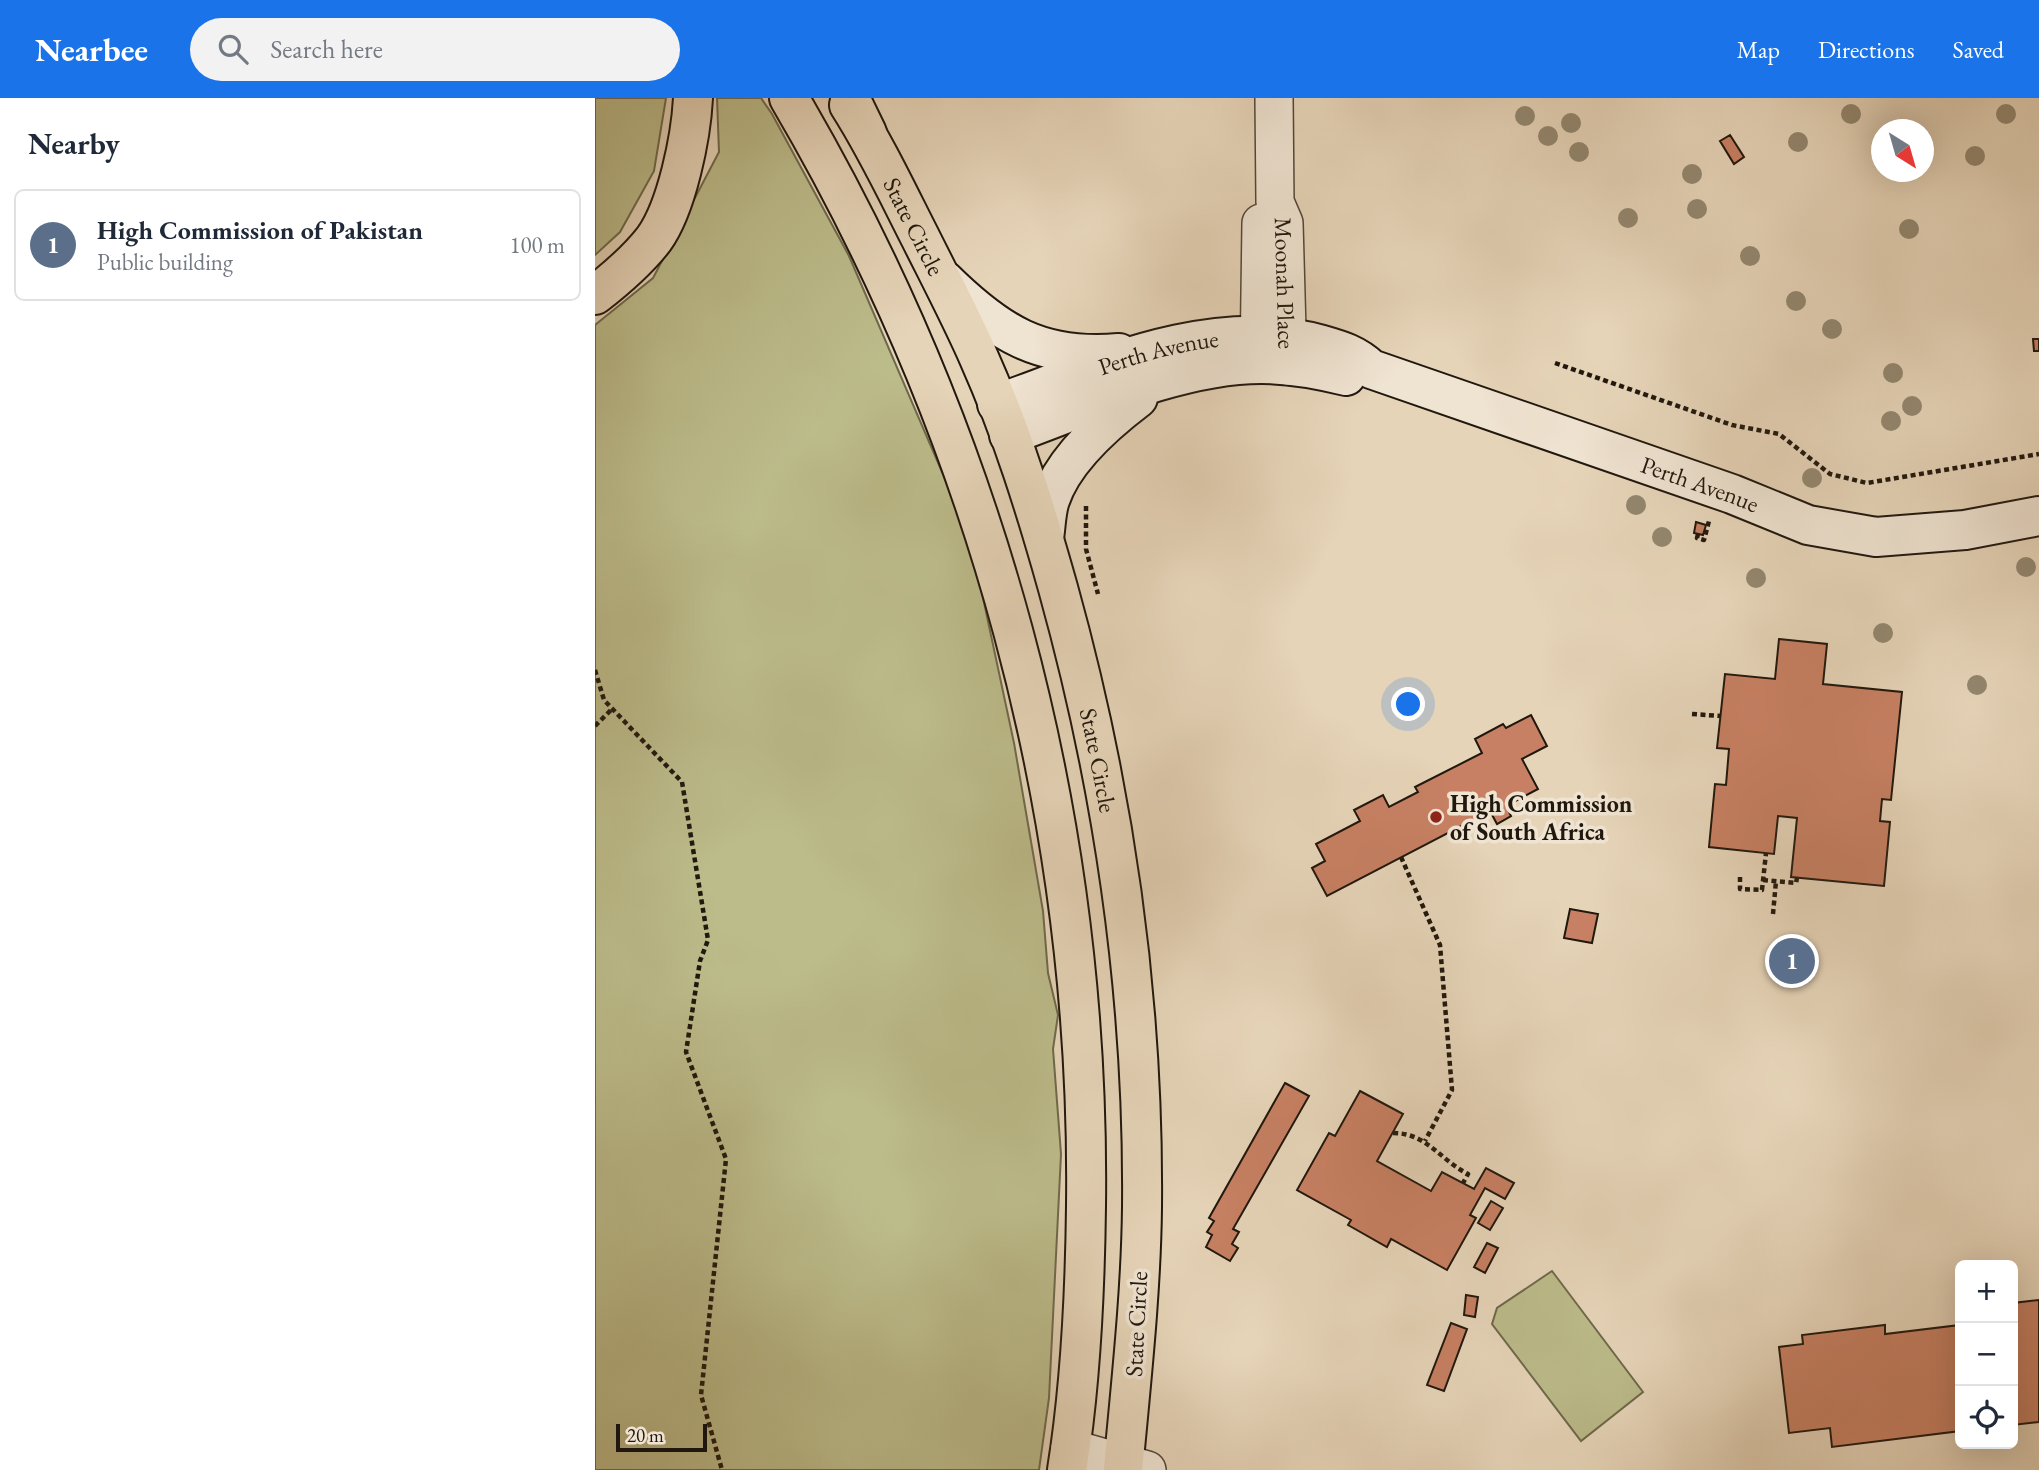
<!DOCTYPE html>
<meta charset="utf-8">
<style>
:root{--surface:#fff;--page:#f2f2f3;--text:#1f2937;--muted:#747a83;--line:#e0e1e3;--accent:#1a73e8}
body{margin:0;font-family:"EB Garamond",serif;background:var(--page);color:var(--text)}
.controls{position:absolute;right:21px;bottom:21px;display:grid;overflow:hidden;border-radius:10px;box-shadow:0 7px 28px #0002}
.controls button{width:63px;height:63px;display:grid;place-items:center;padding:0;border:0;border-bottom:2px solid var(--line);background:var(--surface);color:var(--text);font:35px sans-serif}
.compass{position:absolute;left:1276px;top:21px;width:63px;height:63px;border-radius:50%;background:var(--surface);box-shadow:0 7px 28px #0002;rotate:143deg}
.scale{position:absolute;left:21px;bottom:18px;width:91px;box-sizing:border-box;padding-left:7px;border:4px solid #20170e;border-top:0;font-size:19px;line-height:24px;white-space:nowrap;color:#20170e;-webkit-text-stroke:5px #efe3d1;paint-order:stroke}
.you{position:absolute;left:814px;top:607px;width:24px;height:24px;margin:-18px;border:5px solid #fff;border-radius:50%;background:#1a73e8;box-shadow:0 0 0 10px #1a73e833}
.badge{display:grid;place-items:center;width:46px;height:46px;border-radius:50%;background:var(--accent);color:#fff;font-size:23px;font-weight:700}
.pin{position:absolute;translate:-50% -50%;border:4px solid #fff;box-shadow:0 2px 7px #0006}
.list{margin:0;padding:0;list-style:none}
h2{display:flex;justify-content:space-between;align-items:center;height:91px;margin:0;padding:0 28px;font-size:30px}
h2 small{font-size:23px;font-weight:400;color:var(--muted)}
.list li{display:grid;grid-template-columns:46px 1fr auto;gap:21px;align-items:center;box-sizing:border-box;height:112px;margin:0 14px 14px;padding:0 14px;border:2px solid var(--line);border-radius:10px}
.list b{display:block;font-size:26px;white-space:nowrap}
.list p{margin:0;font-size:23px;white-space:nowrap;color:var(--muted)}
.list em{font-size:23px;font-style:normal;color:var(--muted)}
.icon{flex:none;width:38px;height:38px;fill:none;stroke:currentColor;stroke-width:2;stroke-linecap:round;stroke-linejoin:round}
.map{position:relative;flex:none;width:1444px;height:1372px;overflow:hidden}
header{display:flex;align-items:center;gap:42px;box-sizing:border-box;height:98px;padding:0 35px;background:var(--accent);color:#fff}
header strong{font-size:33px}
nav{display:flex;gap:38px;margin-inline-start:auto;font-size:24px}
.search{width:490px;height:63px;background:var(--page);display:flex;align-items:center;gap:18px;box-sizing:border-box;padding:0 24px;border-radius:38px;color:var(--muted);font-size:26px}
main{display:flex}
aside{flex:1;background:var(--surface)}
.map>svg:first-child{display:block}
</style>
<header>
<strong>Nearbee</strong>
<div class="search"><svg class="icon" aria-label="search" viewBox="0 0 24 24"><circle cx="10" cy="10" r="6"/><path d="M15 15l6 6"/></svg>Search here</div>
<nav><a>Map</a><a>Directions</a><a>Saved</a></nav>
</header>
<main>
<aside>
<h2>Nearby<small></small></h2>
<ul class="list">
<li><span class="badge" style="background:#5c6f8a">1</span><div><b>High Commission of Pakistan</b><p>Public building</p></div><em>100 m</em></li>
</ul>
</aside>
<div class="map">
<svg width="1444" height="1372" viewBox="0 0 1444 1372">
<rect width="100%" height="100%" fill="#e6d4b8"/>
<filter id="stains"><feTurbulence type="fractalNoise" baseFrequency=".00286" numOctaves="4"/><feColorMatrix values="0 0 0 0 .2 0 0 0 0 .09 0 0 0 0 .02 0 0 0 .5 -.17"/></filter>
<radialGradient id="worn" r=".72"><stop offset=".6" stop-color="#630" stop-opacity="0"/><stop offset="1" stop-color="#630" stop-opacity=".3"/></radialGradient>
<path fill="#bcbb8a" stroke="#6e694c" stroke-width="2" d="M 0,0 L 71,0 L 59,73 L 25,134 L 0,157 Z
M 122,0 L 166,0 L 177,16 L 254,158 L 375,439 L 419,645 L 448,813 L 453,875 L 463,917 L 458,951 L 466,1056 L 454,1300 L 444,1372 L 0,1372 L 0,227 L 58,180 L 124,54 Z
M 957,1173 L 1048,1294 L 986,1343 L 897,1226 L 902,1210 Z"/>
<path fill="#c78063" stroke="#20170e" stroke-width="2" d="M 1135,37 L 1149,59 L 1139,66 L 1125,43 Z
M 1438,241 L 1444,241 L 1444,253 L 1439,253 Z
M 1101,424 L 1111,427 L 1108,437 L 1099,435 Z
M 1184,541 L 1232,546 L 1228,586 L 1307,594 L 1296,702 L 1287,701 L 1285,723 L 1295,724 L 1289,788 L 1196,779 L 1202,720 L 1183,718 L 1179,756 L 1114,749 L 1120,686 L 1131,687 L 1134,651 L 1122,650 L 1130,576 L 1180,581 Z
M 936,617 L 952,648 L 927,661 L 943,691 L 911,708 L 916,718 L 902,726 L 895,713 L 732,798 L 717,770 L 730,763 L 721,746 L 765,723 L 759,712 L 788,697 L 794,709 L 823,694 L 820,689 L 887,655 L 880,641 L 908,626 L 911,630 Z
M 975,811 L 1003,816 L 997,845 L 969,840 Z
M 690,985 L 714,998 L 638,1131 L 644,1134 L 637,1146 L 643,1150 L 635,1163 L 611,1149 L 617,1137 L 612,1134 L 619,1123 L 614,1120 Z
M 765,993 L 808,1016 L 782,1063 L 836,1093 L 847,1074 L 879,1091 L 891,1070 L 919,1085 L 910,1101 L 890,1090 L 875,1117 L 881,1120 L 852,1172 L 796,1141 L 792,1149 L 753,1127 L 756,1122 L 702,1092 L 734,1035 L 740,1038 Z
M 896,1103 L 908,1110 L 895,1132 L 883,1125 Z
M 892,1145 L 903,1150 L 890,1175 L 879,1169 Z
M 871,1197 L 883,1199 L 880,1219 L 869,1217 Z
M 1444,1202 L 1444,1324 L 1418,1327 L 1418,1205 Z
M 856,1225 L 872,1231 L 849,1293 L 832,1287 Z
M 1290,1227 L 1290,1236 L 1365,1227 L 1365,1333 L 1237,1349 L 1235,1330 L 1194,1335 L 1184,1249 L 1208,1246 L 1207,1237 Z"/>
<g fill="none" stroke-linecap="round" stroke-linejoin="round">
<g stroke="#524638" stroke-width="40">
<g id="street">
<path id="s1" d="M 679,0 L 680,104 L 689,125 L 693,268"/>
<path d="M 664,266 L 666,125"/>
<path d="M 475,1350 L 552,1372"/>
</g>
</g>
<g stroke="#20170e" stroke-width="42">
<g id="secondary">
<path d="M 349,182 C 403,235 445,262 524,255"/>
<path id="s2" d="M 402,306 C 503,270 616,217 724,246 C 745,252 760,256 776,271 L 1137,396 L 1213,427 L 1281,439 L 1370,432 L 1444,418"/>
<path d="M 414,337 C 491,309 585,266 666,266 C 696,266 723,271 751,278"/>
<path d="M 449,440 C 451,428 451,413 455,402 C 468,362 510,325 543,300"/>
</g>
</g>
<g stroke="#20170e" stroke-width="42">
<g id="primary">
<path d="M 194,0 C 391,336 496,718 491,1108 C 490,1196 486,1285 472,1372"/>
<path id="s3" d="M 254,7 C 281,49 302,94 325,139 C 345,179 366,219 384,260 C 417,334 441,412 463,490 C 519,691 549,899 547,1109 C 546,1197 536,1284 528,1372"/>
</g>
</g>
<g stroke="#20170e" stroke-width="42">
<path id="highway" d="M 255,0 L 272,35
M 0,197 C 22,180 42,163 59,141 C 82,109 96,39 98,0"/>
</g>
<path stroke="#20170e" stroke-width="4.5" stroke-dasharray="5 3.5" stroke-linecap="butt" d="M 960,265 L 1137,327 L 1184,336 L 1235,376 L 1272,385 L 1444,356
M 491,408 L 491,451 L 503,496
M 1103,436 L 1102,440 L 1109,442 L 1114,423
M 0,572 L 9,602 L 87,684 L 113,842 L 105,863 L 91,954 L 131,1061 L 106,1297 L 127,1372
M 1097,616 L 1126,618
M 0,628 L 17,611
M 806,759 L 845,847 L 857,992 L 830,1043
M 1145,779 L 1145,791 L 1167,792 L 1171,755
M 1168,782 L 1201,785 L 1202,780
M 1178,816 L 1181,783
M 798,1035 C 832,1035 845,1062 873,1076 L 868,1085"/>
<use href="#street" stroke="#efe3d1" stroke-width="37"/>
<use href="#secondary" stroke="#efe3d1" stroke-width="38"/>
<use href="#primary" stroke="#e6d4b8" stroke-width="38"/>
<use href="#highway" stroke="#e6d4b8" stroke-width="38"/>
</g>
<g fill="#93876f">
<circle cx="1256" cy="16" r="10"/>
<circle cx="1411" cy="16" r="10"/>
<circle cx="930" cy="18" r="10"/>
<circle cx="976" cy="25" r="10"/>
<circle cx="953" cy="38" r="10"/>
<circle cx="1203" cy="44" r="10"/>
<circle cx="984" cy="54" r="10"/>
<circle cx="1380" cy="58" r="10"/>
<circle cx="1097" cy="76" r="10"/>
<circle cx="1102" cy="111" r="10"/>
<circle cx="1033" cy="120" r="10"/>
<circle cx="1314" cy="131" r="10"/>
<circle cx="1155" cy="158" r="10"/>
<circle cx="1201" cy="203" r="10"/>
<circle cx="1237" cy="231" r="10"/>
<circle cx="1298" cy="275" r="10"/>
<circle cx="1317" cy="308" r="10"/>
<circle cx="1296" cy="323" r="10"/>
<circle cx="1217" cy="380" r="10"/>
<circle cx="1041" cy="407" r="10"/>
<circle cx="1067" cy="439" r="10"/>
<circle cx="1431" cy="469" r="10"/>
<circle cx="1161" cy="480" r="10"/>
<circle cx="1288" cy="535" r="10"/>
<circle cx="1382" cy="587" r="10"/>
</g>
<circle fill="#8f2418" stroke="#efe3d1" stroke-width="2.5" cx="841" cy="719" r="7"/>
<g text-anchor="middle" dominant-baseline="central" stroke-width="7" stroke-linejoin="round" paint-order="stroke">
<g font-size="24" fill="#20170e" stroke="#efe3d1">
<text stroke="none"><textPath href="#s3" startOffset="138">State Circle</textPath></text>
<text stroke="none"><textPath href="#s1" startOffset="187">Moonah Place</textPath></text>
<text stroke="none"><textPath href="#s2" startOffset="170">Perth Avenue</textPath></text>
<text stroke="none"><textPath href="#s2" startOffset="740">Perth Avenue</textPath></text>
<text stroke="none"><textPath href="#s3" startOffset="705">State Circle</textPath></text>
<text transform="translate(541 1226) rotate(-87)">State Circle</text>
</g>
<g font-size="24" font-weight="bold" fill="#20170e" stroke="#efe3d1" text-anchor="start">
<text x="855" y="705">High Commission<tspan x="855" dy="28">of South Africa</tspan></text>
</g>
</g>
<rect width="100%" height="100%" filter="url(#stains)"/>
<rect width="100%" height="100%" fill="url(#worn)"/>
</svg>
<div class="controls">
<button>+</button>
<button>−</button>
<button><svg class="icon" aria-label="locate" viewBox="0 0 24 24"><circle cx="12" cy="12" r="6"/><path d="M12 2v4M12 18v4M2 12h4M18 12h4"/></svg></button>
</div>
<svg class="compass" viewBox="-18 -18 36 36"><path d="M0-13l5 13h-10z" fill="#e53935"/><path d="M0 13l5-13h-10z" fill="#747a83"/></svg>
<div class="scale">20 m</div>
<div class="you"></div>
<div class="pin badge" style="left:1197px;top:863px;background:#5c6f8a">1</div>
</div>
</main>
